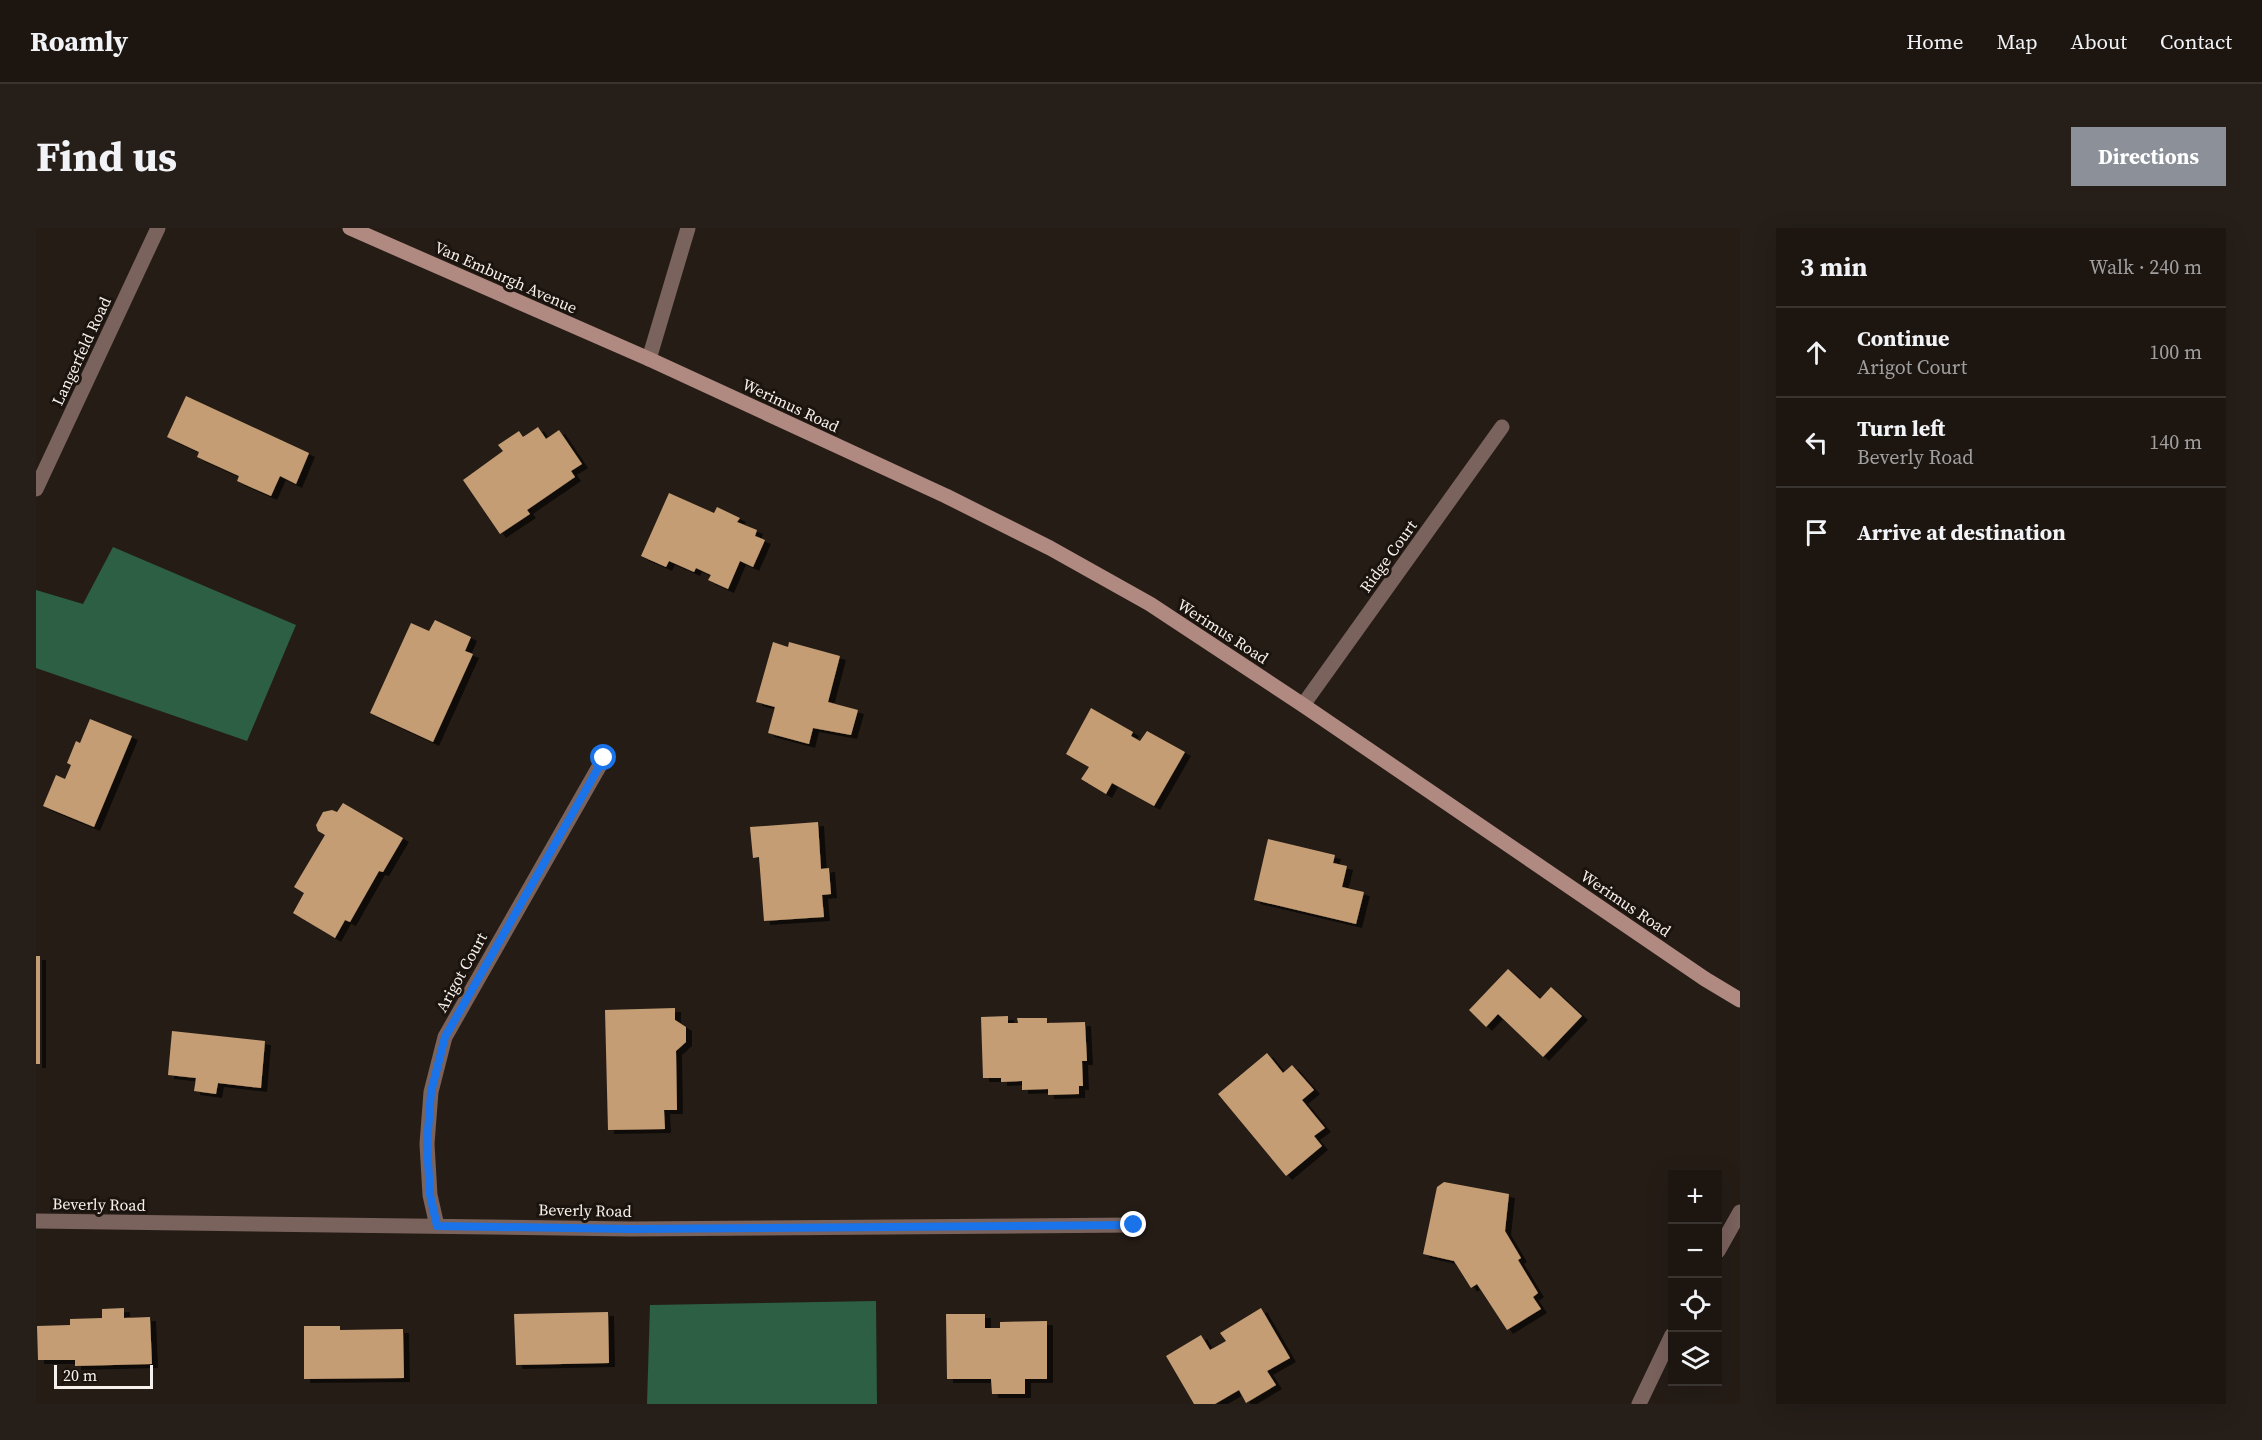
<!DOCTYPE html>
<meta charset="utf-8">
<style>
:root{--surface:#1c1510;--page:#251e19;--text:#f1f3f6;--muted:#a09f9f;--line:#3a3430;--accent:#8c9099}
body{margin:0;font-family:"Source Serif 4",serif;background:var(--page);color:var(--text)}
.controls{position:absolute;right:18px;bottom:18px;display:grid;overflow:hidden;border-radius:0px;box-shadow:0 6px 24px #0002}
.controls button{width:54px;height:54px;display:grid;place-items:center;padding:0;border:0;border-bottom:2px solid var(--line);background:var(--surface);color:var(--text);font:30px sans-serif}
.scale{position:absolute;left:18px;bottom:15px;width:99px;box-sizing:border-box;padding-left:6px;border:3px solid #f7f1ed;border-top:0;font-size:16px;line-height:21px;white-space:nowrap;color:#f7f1ed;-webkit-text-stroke:4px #1b130d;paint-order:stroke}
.stop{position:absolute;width:18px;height:18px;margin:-14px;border:4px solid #1a73e8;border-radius:50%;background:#fff}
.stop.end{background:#1a73e8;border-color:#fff;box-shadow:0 2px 6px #0008}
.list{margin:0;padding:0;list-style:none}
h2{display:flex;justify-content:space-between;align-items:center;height:78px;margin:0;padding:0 24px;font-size:26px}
h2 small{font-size:20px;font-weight:400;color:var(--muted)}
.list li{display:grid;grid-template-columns:39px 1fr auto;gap:18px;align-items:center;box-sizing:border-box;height:90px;padding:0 24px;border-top:2px solid var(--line)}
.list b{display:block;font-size:22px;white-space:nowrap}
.list p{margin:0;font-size:20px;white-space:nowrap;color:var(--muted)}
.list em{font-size:20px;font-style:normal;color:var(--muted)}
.icon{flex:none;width:33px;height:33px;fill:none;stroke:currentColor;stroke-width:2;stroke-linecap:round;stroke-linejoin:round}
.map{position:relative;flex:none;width:1704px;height:1176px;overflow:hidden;border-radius:0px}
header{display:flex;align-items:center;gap:36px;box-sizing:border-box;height:84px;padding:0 30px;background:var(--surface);border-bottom:2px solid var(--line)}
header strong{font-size:28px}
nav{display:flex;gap:33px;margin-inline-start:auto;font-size:21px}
.intro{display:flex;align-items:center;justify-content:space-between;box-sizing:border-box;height:144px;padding:0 36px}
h1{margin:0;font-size:42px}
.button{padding:15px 27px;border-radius:0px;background:var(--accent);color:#fff;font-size:21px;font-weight:700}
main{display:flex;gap:36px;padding:0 36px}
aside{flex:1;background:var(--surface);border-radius:0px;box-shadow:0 6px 24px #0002}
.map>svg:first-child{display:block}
</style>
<header>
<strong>Roamly</strong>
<nav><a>Home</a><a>Map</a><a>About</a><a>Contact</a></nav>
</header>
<div class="intro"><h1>Find us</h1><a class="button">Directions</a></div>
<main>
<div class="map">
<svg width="1704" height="1176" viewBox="0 0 1704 1176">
<defs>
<filter id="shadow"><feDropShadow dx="6" dy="4" stdDeviation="0" flood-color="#0009"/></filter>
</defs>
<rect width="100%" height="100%" fill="#251c16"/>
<path fill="#2c5f43" d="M 77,319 L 260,397 L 211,513 L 0,440 L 0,362 L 47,376 Z
M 840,1073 L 841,1176 L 611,1176 L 614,1077 Z"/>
<path fill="#c49d74" filter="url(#shadow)" d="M 150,168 L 273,225 L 260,256 L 244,248 L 235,268 L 201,253 L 203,248 L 161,229 L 163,224 L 131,209 Z
M 502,199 L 510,211 L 523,202 L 546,236 L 535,243 L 539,249 L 491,282 L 494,286 L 464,306 L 427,252 L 467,223 L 462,217 L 483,203 L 487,209 Z
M 633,265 L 678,285 L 681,279 L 704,290 L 701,294 L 721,302 L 719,308 L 729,312 L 717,339 L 704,333 L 692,361 L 672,352 L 675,347 L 660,340 L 658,344 L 633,333 L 630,339 L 605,328 Z
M 399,392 L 435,409 L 429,423 L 437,426 L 397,514 L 334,485 L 375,395 L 393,403 Z
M 737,414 L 752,419 L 753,414 L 804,428 L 792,474 L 822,482 L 815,507 L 777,500 L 773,516 L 732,505 L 739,479 L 720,474 Z
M 1055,480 L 1097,504 L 1095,508 L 1104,513 L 1111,503 L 1149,524 L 1118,578 L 1076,555 L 1070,566 L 1045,551 L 1053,539 L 1030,526 Z
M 54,491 L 96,508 L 58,599 L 7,578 L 20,547 L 29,551 L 35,537 L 31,535 L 40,513 L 44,515 Z
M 307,575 L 367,610 L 347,644 L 343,643 L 314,694 L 309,692 L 299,710 L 257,685 L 268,665 L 258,659 L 289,607 L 282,603 L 280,597 L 287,584 L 296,582 L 301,584 Z
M 782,594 L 785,641 L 793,640 L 795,666 L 786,667 L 788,689 L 728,693 L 723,629 L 717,630 L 714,599 Z
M 1232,611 L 1299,627 L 1297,635 L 1311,638 L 1306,659 L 1328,664 L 1320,696 L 1218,672 Z
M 0,728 L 4,728 L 4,836 L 0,836 Z
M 1472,741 L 1504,771 L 1515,759 L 1546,788 L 1507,829 L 1462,786 L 1450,799 L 1433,782 Z
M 639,780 L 639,792 L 650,799 L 650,814 L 640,823 L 641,882 L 628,882 L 629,901 L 572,902 L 569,782 Z
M 972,788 L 972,795 L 982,795 L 981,790 L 1011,790 L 1011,795 L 1049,794 L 1051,833 L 1046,833 L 1047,858 L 1043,858 L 1043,866 L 1012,867 L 1012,861 L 986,862 L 986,853 L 965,854 L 965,850 L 947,850 L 945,789 Z
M 136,803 L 229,813 L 225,860 L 182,855 L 180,866 L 158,863 L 160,850 L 132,847 Z
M 1231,825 L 1247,845 L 1256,837 L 1278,862 L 1266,872 L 1289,900 L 1278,908 L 1286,918 L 1250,948 L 1182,866 Z
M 1408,954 L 1473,966 L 1469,1003 L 1485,1030 L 1482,1032 L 1502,1065 L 1497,1069 L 1505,1081 L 1471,1102 L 1441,1056 L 1435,1060 L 1418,1033 L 1387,1026 L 1401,959 Z
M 88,1080 L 88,1090 L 114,1089 L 116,1136 L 39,1138 L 39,1132 L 2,1132 L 1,1098 L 34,1097 L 34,1091 L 66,1090 L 66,1081 Z
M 1225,1080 L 1254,1130 L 1231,1143 L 1240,1157 L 1210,1175 L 1203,1162 L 1179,1176 L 1158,1176 L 1130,1128 L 1165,1107 L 1174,1122 L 1190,1113 L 1184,1105 Z
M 572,1084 L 573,1135 L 480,1137 L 478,1086 Z
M 910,1086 L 949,1086 L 949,1100 L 964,1100 L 964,1094 L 1011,1093 L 1011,1151 L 989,1151 L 989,1166 L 956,1166 L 955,1151 L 911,1151 Z
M 268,1098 L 304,1098 L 304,1102 L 367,1101 L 368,1150 L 268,1151 Z"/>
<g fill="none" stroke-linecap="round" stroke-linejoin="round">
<path stroke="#7a625d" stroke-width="15" d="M 0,261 L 122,0
M 1267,477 L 1466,199
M 0,993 L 595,1001 L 1098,997
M 401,998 L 394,967 L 391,916 L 395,864 L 409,809 L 568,530"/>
<path stroke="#7a625d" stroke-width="15" d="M 613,131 L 652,0
M 1682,1023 L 1704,984
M 1603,1176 L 1636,1107"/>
<path stroke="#b08981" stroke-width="15" d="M 314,0 L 613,131 L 910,268 L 1014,320 L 1114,376 L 1267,477 L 1669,751 L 1704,772"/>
</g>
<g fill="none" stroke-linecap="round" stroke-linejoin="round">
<path stroke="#1a73e8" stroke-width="8" d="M 568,530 L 409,809 L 395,864 L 391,916 L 394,967 L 401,998 L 595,1001 L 1098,997"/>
</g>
<g text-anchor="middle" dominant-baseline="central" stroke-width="6" stroke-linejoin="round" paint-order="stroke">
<g font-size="16" fill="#f7f1ed" stroke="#1b130d">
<text transform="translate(470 49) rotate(24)">Van Emburgh Avenue</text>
<text transform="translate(45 123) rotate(-65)">Langerfeld Road</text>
<text transform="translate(755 177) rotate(25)">Werimus Road</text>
<text transform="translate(1352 328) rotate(-54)">Ridge Court</text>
<text transform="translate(1187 403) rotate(33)">Werimus Road</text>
<text transform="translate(1590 675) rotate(34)">Werimus Road</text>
<text transform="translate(425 744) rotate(-61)">Arigot Court</text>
<text transform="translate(63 976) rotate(1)">Beverly Road</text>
<text transform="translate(549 982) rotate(1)">Beverly Road</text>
</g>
</g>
</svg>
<div class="controls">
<button>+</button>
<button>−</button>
<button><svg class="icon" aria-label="locate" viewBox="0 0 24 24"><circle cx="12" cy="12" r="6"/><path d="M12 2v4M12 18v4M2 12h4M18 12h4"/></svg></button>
<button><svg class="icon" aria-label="layers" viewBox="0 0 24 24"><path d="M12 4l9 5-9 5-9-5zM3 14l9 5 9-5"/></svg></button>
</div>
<div class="scale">20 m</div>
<div class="stop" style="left:568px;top:530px"></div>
<div class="stop end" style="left:1098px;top:997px"></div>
</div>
<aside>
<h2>3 min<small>Walk · 240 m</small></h2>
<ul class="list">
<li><svg class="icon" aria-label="ahead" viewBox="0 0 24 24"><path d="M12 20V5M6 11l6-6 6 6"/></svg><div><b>Continue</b><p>Arigot Court</p></div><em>100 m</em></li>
<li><svg class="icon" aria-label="left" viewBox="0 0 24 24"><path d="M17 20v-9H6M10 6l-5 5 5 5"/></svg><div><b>Turn left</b><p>Beverly Road</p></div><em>140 m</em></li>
<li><svg class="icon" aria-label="arrive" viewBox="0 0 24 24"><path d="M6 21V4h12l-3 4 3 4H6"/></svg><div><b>Arrive at destination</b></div></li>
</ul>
</aside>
</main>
